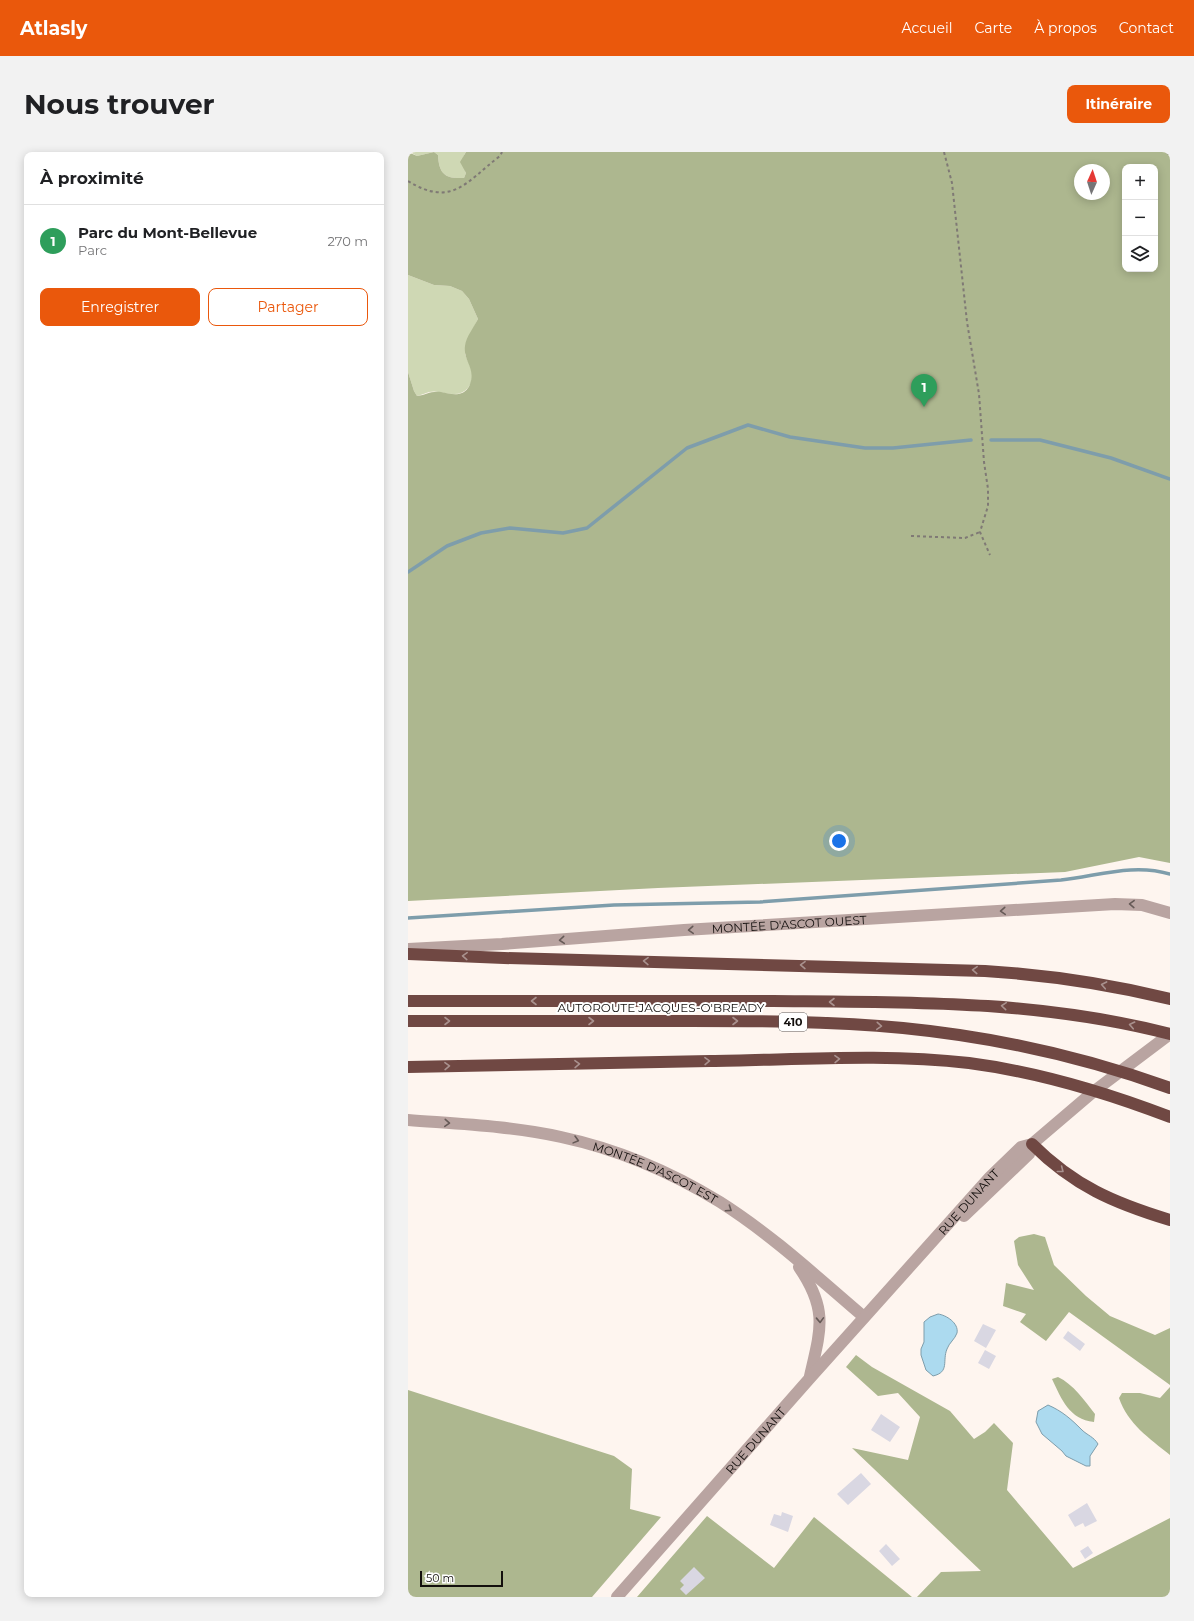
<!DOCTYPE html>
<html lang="fr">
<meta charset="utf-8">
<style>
:root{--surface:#fff;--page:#f2f2f2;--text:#202124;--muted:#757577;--line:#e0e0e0;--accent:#ea580c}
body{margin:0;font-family:Montserrat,sans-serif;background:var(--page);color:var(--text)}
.controls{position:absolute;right:12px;top:12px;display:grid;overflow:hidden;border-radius:8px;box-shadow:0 2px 10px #0003}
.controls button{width:36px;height:36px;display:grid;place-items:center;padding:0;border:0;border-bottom:1px solid var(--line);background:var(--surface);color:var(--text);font:20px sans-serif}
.compass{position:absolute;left:666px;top:12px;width:36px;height:36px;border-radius:50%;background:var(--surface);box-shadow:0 2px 10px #0003;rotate:3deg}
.scale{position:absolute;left:12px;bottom:10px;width:83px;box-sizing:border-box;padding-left:4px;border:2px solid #130f0d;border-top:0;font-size:11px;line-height:14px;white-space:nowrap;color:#130f0d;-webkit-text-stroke:3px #fff;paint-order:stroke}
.you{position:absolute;left:431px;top:689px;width:14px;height:14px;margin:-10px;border:3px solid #fff;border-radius:50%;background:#1a73e8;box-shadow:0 0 0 6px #1a73e833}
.badge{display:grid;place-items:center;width:26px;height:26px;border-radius:50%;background:var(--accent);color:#fff;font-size:13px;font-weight:700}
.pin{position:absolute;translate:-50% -33px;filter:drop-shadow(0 1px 2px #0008)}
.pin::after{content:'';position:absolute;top:21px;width:14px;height:12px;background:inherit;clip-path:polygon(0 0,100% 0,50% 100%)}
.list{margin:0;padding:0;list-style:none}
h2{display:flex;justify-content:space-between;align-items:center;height:52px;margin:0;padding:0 16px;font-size:17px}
h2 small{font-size:13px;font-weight:400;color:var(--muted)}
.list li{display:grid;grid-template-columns:26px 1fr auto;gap:12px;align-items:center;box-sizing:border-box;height:72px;padding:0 16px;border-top:1px solid var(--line)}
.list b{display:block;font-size:15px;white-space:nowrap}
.list p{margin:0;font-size:13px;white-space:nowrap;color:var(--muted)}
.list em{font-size:13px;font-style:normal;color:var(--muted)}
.actions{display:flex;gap:8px;padding:12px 16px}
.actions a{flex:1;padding:9px 0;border:1px solid var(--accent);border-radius:8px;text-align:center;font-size:14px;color:var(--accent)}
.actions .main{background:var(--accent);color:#fff}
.icon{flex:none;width:22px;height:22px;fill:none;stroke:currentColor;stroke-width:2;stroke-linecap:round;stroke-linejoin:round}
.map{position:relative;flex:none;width:762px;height:1445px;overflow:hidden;border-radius:8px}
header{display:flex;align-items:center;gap:24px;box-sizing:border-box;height:56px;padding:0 20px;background:var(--accent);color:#fff}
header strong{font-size:19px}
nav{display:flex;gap:22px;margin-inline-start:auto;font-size:14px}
.intro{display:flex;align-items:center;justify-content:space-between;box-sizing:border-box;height:96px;padding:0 24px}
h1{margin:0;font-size:28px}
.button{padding:10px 18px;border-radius:8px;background:var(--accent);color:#fff;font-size:14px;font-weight:700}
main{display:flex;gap:24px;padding:0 24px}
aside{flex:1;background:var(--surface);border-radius:8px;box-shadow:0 2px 10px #0003}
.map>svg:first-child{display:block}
</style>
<header>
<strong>Atlasly</strong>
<nav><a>Accueil</a><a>Carte</a><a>À propos</a><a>Contact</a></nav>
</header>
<div class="intro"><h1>Nous trouver</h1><a class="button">Itinéraire</a></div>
<main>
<aside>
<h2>À proximité<small></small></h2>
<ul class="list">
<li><span class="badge" style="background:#2e9e5b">1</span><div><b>Parc du Mont-Bellevue</b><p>Parc</p></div><em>270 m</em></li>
</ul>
<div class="actions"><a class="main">Enregistrer</a><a>Partager</a></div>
</aside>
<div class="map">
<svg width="762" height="1445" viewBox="0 0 762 1445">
<rect width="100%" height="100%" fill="#fef5ef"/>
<path fill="#cfd8b4" d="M 2,0 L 58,0 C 53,7 55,14 58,21 L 56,26 C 37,27 31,22 30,3 L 26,0 L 9,4 Z
M 0,123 L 26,133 L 42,134 L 54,139 L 61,147 L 70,167 L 66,175 L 57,202 C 59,208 63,214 64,220 C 66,231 58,243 45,242 C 37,242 29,238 21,240 C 17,241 14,243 9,244 L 6,239 L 0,220 Z"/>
<path fill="#adb78f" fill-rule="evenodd" d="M 0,0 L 9,4 L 26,0 L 30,3 C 31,22 37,27 56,26 L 58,21 L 52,10 L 58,0 L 762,0 L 762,711 L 731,705 L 657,720 L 250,736 L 0,749 L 0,220 L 6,239 L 9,244 C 19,243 21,239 33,240 C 40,241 47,244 54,241 C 57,240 61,236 62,232 C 68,216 55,209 57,194 C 58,185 66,175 70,167 L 61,147 L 54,139 L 42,134 L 26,133 L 0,123 ZM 717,15 L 747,15 L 747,117 L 717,117 ZM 672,18 L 696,18 L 696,42 L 672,42 Z
M 626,1082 L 637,1085 L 646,1113 L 678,1144 L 702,1164 L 747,1183 L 762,1176 L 762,1233 L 661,1160 L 638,1189 L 612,1170 L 618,1162 L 595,1154 L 598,1131 L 626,1138 L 610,1113 L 606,1089 L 611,1085 Z
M 448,1203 L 464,1215 L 542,1259 L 566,1287 L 577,1280 L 586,1271 L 605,1291 L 599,1338 L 665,1416 L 762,1366 L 762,1445 L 509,1445 L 533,1420 L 573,1419 L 444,1296 L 500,1308 L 512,1265 L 490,1241 L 470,1244 L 438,1215 Z
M 650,1225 C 665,1232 677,1249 687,1262 L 686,1270 C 661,1267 654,1248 644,1227 Z
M 762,1235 L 762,1303 C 741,1286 720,1272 711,1246 L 714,1241 L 732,1241 L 752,1246 Z
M 0,1238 L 206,1304 L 224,1317 L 222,1357 L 253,1365 L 184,1445 L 0,1445 Z
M 299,1364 L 366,1416 L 406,1365 L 504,1445 L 229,1445 Z"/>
<path fill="#acdaef" stroke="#7e9dab" d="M 530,1162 C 538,1163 551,1171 549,1181 C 547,1187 541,1191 539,1197 C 534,1209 542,1220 525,1224 L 518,1218 L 513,1203 L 513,1197 L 516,1190 L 516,1170 L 522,1165 Z
M 640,1253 C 654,1259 663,1267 674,1278 C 679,1283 686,1285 690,1292 L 682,1304 L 682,1314 L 678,1314 L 658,1304 L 654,1299 L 634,1282 L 628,1270 L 630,1259 Z"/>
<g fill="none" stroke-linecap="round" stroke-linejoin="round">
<path stroke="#7e9dab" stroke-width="3.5" d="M 583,288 L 632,288 L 703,306 L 762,327
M 0,420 L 39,394 L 73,381 L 102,376 L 155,381 L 179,376 L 279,296 L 340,273 L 382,285 L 457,296 L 485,296 L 563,288
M 0,766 L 206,753 L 352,750 L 653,728 C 690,724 725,711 762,722"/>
</g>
<path fill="#d9d7e2" d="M 575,1172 L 588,1178 L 578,1196 L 566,1189 Z
M 660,1179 L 677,1192 L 672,1199 L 655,1186 Z
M 577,1198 L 588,1204 L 581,1217 L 570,1211 Z
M 473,1262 L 492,1275 L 482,1290 L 463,1278 Z
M 453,1321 L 463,1332 L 440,1353 L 429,1342 Z
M 679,1351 L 689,1369 L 677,1375 L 675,1371 L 667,1375 L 660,1363 Z
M 374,1360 L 385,1364 L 380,1380 L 362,1373 L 366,1362 L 373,1364 Z
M 478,1392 L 492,1407 L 484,1414 L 471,1399 Z
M 680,1394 L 685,1401 L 677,1407 L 672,1399 Z
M 286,1415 L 297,1426 L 278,1443 L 272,1437 L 276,1433 L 272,1429 Z"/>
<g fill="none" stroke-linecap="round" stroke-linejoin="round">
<path stroke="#7f7975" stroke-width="2" stroke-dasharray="3 3" stroke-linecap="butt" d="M 536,0 L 544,31 L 559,170 L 571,242 L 576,310 L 580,337 L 580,354 L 572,380 L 582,403
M 759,0 L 762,4
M 0,29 C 44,56 58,30 92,4 L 94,0
M 503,384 L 557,386 L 572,380"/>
<g stroke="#b9a4a1" stroke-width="12">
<path id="s1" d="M 0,797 L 94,792 L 276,778 L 707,752 L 734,753 L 762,761"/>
<path id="s2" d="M 0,968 C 51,972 103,974 153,985 C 209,997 263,1020 312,1050 C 364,1083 409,1125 456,1165"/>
<path d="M 556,1064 L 621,1002 L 624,992"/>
<path d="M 391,1115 C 420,1157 413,1177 402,1224"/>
<path id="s3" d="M 209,1445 L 402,1226 L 582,1025 L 613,995 L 624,992 L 685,940 L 762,882"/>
</g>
<path stroke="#704843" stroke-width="12" d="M 0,802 L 96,806 L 577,819 C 640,823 701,832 762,847
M 0,849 C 122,849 243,849 365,849 C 499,850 631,848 762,882
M 0,869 C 81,869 162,869 244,869 C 327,869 411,868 495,876 C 586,885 676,905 762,936
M 0,915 C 101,913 201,911 302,909 C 388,908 475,901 561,911 C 630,920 697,940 762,965
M 624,992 C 666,1034 706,1051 762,1068"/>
</g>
<defs><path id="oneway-chevron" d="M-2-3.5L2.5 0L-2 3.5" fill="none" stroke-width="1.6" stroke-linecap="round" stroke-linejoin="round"/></defs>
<g stroke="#665a57">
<use href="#oneway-chevron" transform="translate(724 752) rotate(-178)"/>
<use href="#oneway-chevron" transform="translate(595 759) rotate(176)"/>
<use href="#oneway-chevron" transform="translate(283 778) rotate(176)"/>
<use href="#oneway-chevron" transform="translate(154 788) rotate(175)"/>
<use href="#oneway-chevron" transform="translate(39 971) rotate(4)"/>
<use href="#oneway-chevron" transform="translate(168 988) rotate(15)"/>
<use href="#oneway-chevron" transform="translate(321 1057) rotate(34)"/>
<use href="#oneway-chevron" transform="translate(412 1168) rotate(88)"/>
</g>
<g stroke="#a9918e">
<use href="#oneway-chevron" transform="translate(57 804) rotate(-177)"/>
<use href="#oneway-chevron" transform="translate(238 809) rotate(-179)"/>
<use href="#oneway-chevron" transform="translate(395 813) rotate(-179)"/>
<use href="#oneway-chevron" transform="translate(567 818) rotate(-177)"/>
<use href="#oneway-chevron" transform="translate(696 833) rotate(-169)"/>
<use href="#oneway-chevron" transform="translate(126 849) rotate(-180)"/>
<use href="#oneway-chevron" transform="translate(424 850) rotate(-180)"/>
<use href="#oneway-chevron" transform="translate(596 854) rotate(-175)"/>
<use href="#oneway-chevron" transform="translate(39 869)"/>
<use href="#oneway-chevron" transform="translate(183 869)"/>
<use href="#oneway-chevron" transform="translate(327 869)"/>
<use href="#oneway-chevron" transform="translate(724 873) rotate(-168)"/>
<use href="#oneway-chevron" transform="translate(471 874) rotate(4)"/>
<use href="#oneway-chevron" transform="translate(429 907) rotate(-1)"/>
<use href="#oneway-chevron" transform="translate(299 909) rotate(-1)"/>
<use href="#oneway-chevron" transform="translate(169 912) rotate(-1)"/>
<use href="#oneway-chevron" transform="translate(39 914) rotate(-1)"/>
<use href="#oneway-chevron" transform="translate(653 1018) rotate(38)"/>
</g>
<g text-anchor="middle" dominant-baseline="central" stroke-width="4" stroke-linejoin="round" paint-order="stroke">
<rect fill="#fff" stroke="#5a5756" stroke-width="1" x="371" y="861" width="28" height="18" rx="3"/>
<g font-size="11" font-weight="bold" fill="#130f0d">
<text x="385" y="870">410</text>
</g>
<g font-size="12" fill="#130f0d" stroke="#fff">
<text stroke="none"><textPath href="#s1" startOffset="382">MONTÉE D'ASCOT OUEST</textPath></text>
<text x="253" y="855">AUTOROUTE JACQUES-O'BREADY</text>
<text stroke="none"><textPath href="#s2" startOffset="255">MONTÉE D'ASCOT EST</textPath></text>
<text stroke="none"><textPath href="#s3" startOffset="529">RUE DUNANT</textPath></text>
<text stroke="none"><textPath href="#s3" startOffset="209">RUE DUNANT</textPath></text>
</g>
</g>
</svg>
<div class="controls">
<button>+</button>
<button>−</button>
<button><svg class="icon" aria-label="layers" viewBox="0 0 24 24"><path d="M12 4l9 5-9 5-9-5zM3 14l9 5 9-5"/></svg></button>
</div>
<svg class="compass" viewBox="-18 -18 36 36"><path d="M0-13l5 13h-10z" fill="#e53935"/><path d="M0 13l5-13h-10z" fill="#757577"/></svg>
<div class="scale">50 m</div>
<div class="you"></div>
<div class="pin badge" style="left:516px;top:255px;background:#2e9e5b">1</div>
</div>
</main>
